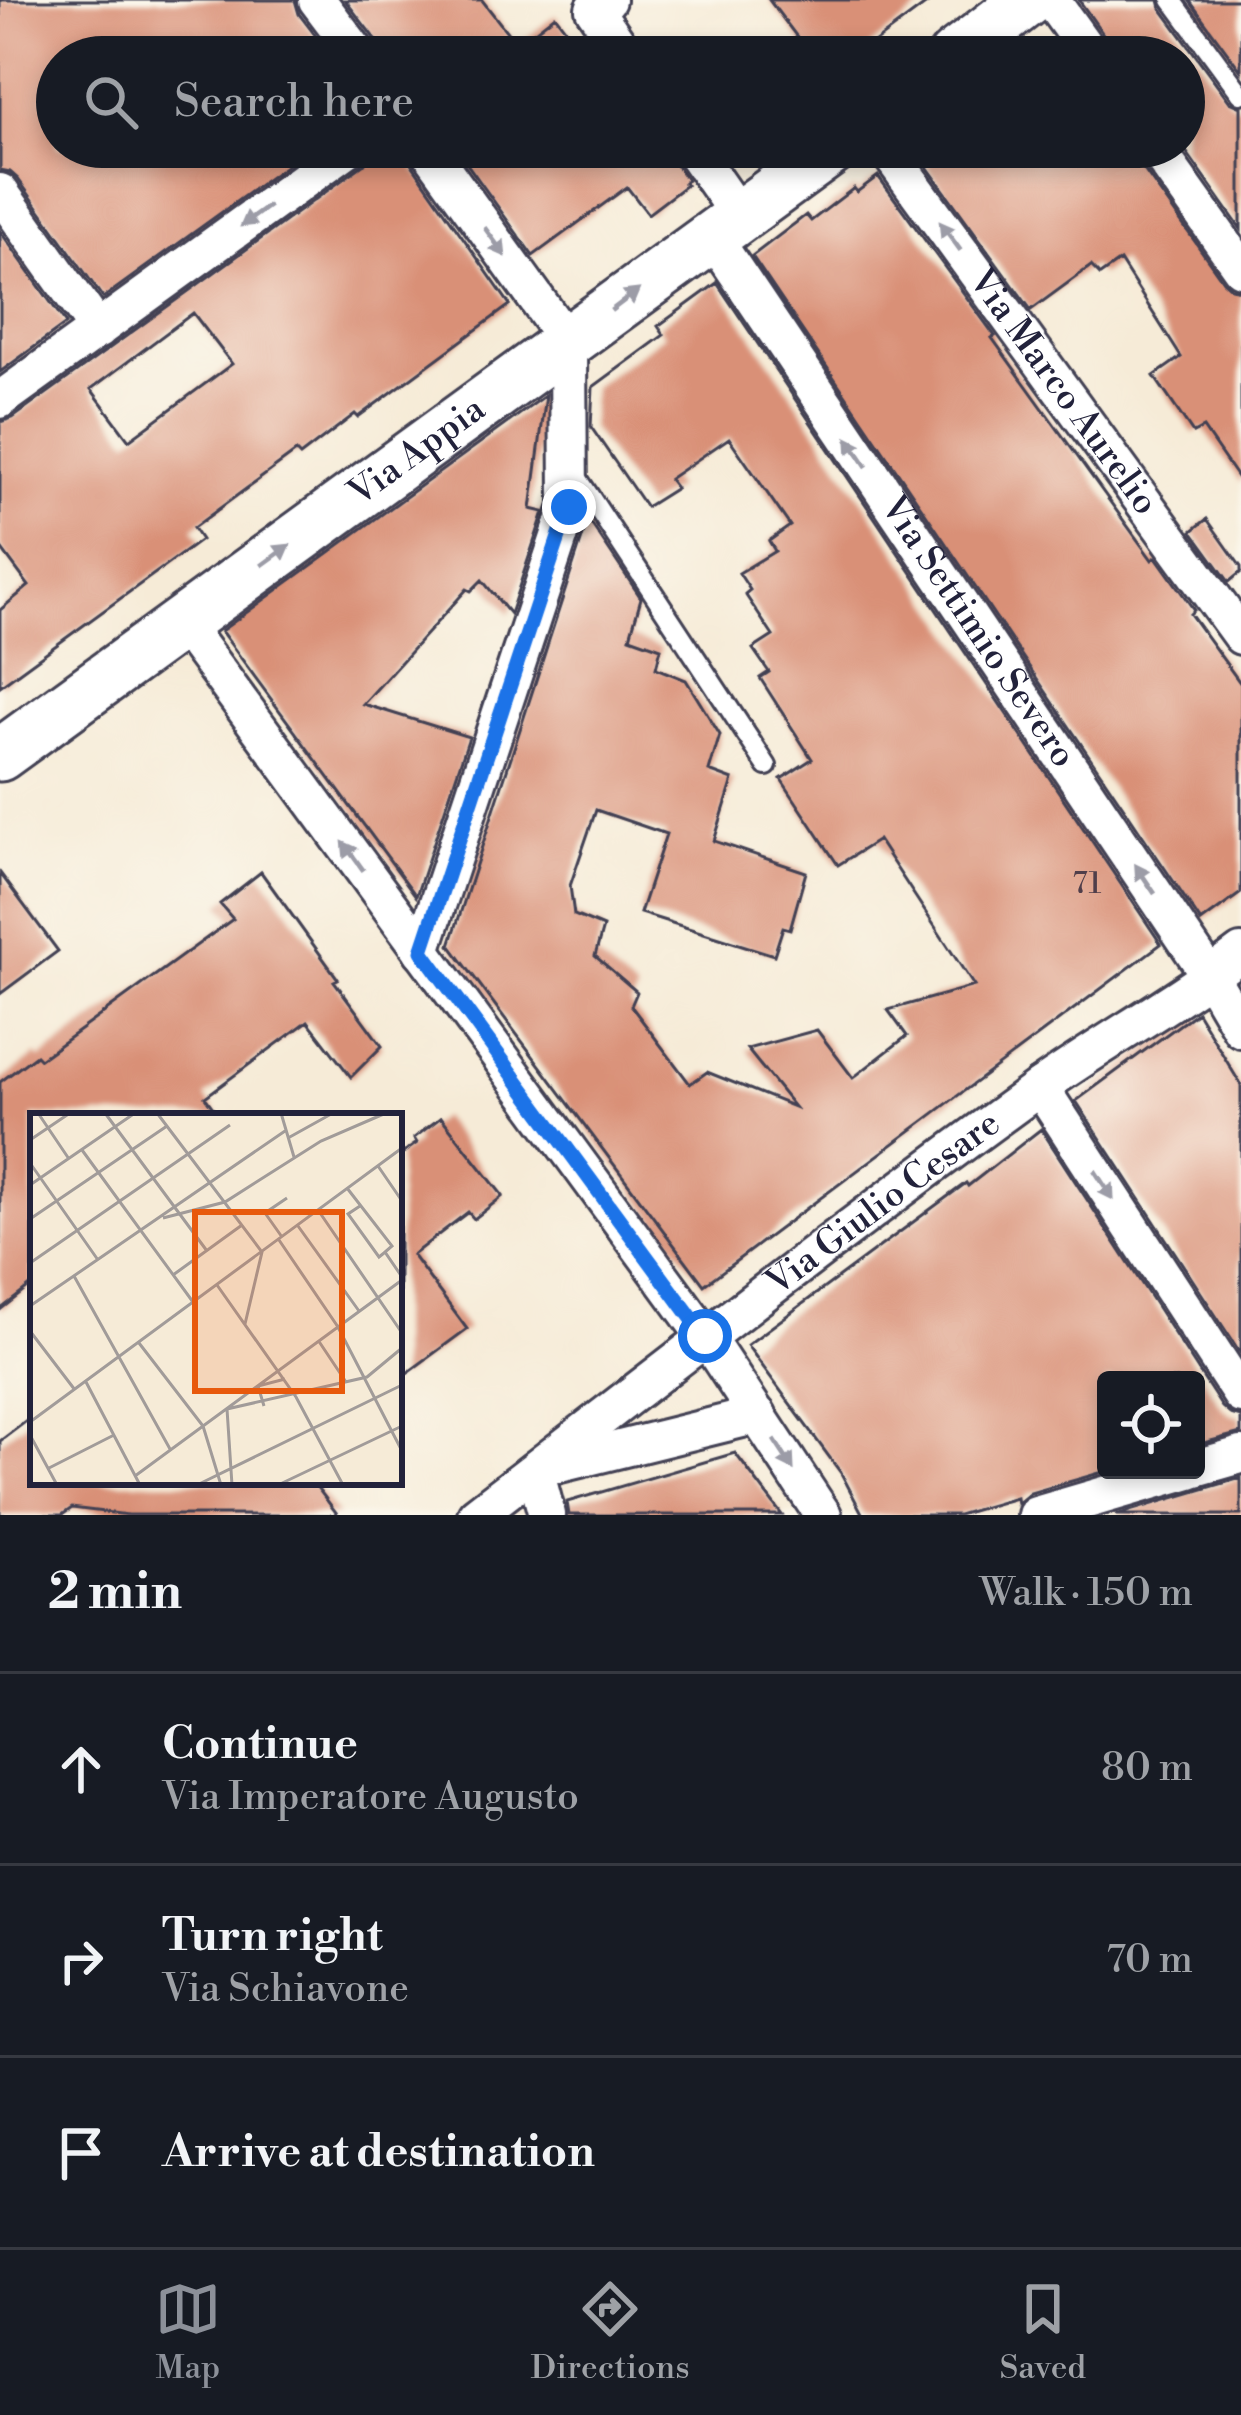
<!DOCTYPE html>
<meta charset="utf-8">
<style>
:root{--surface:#171b24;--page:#242831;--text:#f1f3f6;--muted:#9ea1a6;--line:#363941;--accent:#8c9099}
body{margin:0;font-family:"Libre Bodoni",serif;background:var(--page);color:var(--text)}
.controls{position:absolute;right:36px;bottom:36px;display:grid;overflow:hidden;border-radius:12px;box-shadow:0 6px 18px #0003}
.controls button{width:108px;height:108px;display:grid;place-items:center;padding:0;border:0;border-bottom:3px solid var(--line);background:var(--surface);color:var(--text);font:60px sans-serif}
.stop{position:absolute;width:36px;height:36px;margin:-27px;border:9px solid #1a73e8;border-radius:50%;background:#fff}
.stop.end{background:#1a73e8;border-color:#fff;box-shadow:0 3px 12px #0008}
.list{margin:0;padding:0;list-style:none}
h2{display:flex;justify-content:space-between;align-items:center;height:156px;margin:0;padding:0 48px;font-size:51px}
h2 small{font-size:39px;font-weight:400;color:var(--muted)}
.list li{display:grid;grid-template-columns:78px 1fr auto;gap:36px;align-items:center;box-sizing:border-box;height:192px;padding:0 48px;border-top:3px solid var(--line)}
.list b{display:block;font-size:45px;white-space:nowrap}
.list p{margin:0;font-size:39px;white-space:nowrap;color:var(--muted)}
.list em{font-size:39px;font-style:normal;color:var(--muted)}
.icon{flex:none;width:66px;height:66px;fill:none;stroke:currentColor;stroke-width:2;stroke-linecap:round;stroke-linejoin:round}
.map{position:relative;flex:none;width:1241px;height:1515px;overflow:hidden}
.search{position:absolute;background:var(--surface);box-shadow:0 6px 18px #0003;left:36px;right:36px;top:36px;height:132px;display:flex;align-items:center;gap:30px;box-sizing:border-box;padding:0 42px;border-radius:66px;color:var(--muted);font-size:45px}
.sheet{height:732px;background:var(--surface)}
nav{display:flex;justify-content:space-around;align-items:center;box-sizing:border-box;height:168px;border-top:3px solid var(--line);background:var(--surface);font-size:33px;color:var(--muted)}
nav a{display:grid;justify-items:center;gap:6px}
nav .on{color:var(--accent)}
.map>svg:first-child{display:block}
</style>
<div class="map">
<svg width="1241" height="1515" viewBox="0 0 1241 1515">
<rect width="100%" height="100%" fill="#fbf7ec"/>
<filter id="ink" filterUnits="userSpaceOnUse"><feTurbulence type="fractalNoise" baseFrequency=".00833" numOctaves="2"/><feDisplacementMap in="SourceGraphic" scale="24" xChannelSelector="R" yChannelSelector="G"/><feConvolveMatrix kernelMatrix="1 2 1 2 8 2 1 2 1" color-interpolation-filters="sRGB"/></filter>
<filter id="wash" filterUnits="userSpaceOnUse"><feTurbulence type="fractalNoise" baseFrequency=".004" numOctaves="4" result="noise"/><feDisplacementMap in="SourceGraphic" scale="48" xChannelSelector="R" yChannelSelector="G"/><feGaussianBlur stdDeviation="2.7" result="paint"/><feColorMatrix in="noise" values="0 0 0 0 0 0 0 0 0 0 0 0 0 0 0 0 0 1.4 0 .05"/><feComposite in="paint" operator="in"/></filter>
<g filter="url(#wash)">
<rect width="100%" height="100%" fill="#f6ebd7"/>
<g id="blocks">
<path fill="#d99077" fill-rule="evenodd" d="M 0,0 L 295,0 L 299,14 L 332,57 L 212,57 L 202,43 L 184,57 L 57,57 L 57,86 L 43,98 L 57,114 L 57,147 L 312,147 L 103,298 L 18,179 L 10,172 L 0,170 Z
M 345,0 L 482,0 L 517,45 L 555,15 L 587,57 L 382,57 L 378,43 Z
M 769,0 L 932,0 L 855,57 L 812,57 Z
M 1079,0 L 1159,0 L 1161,8 L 1230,102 L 1241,107 L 1241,229 L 1183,147 L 1184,57 L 1114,57 L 1110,44 Z
M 1189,0 L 1241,0 L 1241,71 Z
M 372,147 L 405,147 L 409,160 L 510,305 L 358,417 L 355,414 L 300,456 L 296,452 L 193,528 L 201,540 L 0,686 L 0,610 L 29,586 L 0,547 L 0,422 L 13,418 L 363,165 L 370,157 ZM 193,313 L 232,364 L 129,440 L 91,389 Z
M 455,147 L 497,147 L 510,164 L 532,147 L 669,147 L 673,160 L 687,180 L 684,183 L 686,185 L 648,214 L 627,187 L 533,256 Z
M 916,147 L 1133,147 L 1137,160 L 1223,281 L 1231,288 L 1241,290 L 1241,483 L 1203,428 L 1193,433 L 1154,376 L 1181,357 L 1120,261 L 1100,275 L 1091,266 L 1031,310 L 914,149 Z
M 878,176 L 995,336 L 992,338 L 1152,560 L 1156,557 L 1194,610 L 1190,614 L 1241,684 L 1241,893 L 1201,922 L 752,256 L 806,215 L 811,221 L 854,188 L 857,192 Z
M 0,231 L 66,324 L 0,372 Z
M 717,283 L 1161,944 L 704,1285 L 450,945 L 587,523 L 592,525 L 641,598 L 630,637 L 661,648 L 656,668 L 686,680 L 720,735 L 709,771 L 733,780 L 714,841 L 806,872 L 790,929 L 783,927 L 774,955 L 640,913 L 666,834 L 596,810 L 570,886 L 574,915 L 603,927 L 595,956 L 637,992 L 631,1006 L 690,1084 L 707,1072 L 794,1107 L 747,1049 L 817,1030 L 853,1078 L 907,1036 L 888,1010 L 974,986 L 878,840 L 838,865 L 781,779 L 812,759 L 760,678 L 769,672 L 753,649 L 773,636 L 745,594 L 750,590 L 739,573 L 775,551 L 769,541 L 790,526 L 729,438 L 669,479 L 676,488 L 646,507 L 591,427 L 593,387 L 664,335 L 658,326 Z
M 546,395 L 531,509 L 544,512 L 510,614 L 482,580 L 471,591 L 467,589 L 363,704 L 469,737 L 416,896 L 221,631 Z
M 1207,519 L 1241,567 L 1241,572 L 1229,582 L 1192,531 Z
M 261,872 L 338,979 L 334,981 L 382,1046 L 351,1077 L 308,1021 L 205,1097 L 219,1116 L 33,1116 L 33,1284 L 0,1310 L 0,1082 L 36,1055 L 40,1059 L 233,919 L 220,904 Z
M 0,873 L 58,951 L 0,994 Z
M 1197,1012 L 1241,1085 L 1241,1354 L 1076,1101 Z
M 441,1117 L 503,1196 L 474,1219 L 468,1212 L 412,1255 L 467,1329 L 399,1379 L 399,1156 L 417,1143 L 414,1138 Z
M 1041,1129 L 1222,1407 L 1230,1414 L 1241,1417 L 1241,1433 L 1196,1445 L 1196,1380 L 1106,1380 L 1106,1470 L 1110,1470 L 1030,1493 L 1017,1504 L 1016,1498 L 958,1515 L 863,1515 L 841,1473 L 747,1345 L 966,1183 L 968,1186 Z
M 33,1416 L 33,1482 L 313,1482 L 338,1515 L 128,1515 L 72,1508 L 62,1515 L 0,1515 L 0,1441 Z
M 735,1453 L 782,1515 L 569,1515 L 567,1502 Z
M 1241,1478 L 1241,1515 L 1116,1515 L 1200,1490 Z"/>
</g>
</g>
<g filter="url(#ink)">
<use href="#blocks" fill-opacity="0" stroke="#424052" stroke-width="3"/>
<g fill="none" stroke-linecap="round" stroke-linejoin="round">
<g stroke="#424052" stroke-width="24">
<path id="lane" d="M 1172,0 L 1241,94
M 575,474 L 767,766"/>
</g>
<g stroke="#424052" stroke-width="42">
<g id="street">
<path d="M 317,0 L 360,57"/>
<path d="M 607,0 L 594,9 L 627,57"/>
<path d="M 1051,0 L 1092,57"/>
<path d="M 691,147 L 739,216"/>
<path id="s1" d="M 885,147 L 1241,636"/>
<path d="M 1155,147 L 1241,268"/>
<path d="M 0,192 L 98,330"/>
<path id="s2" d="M 712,236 L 1210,976 L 1241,1029"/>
<path d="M 0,400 L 350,147"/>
<path d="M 182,623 L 705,1336 L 823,1515"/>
<path d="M 422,951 L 569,507 L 568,343 L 427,147"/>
<path d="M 1040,1087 L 1241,1395"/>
<path d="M 1196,1468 L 1241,1455"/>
<path id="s3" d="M 476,1515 C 662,1372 846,1227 1036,1090 C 1103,1042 1176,1003 1241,953"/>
<path d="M 547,1515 L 535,1470 L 758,1415"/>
<path d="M 1036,1515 L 1190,1470"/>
</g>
</g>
<g stroke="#424052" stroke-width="57">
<g id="secondary">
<path d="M 954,57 L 1028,0"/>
<path id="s4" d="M 0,755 L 835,147"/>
</g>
</g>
<use href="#lane" stroke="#fff" stroke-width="18"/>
<use href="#street" stroke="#fff" stroke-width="36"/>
<use href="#secondary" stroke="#fff" stroke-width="51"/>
</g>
<defs><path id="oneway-solid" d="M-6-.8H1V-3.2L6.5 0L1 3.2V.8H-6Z" transform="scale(3)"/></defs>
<g fill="#9c9ca7">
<use href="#oneway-solid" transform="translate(255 216) rotate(144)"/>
<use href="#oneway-solid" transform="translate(950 236) rotate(-126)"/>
<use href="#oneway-solid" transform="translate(495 242) rotate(54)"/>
<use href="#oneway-solid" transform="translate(625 300) rotate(-37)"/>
<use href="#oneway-solid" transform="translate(857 452) rotate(-124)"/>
<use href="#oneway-solid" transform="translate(276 555) rotate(-36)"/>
<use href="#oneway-solid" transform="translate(353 856) rotate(-126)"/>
<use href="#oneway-solid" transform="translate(1145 879) rotate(-124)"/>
<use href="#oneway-solid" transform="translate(1104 1185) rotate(57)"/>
<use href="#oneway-solid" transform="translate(784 1455) rotate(57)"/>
</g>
</g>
<g fill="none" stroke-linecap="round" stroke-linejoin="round" filter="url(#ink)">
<path stroke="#1a73e8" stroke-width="15" d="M 569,507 L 422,951 L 705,1336"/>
</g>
<g text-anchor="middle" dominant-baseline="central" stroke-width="9" stroke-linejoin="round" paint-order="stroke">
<g font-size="30" fill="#503e4a">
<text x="1087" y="884">71</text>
</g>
<g font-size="36" fill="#22223b" stroke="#fbf7ec">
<text stroke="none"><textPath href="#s1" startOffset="303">Via Marco Aurelio</textPath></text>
<text stroke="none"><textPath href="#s4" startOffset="516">Via Appia</textPath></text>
<text stroke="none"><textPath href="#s2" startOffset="477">Via Settimio Severo</textPath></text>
<text stroke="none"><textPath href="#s3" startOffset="513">Via Giulio Cesare</textPath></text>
</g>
</g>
<g transform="translate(30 1113)">
<rect width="372" height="372" fill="#f6ebd7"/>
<path fill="none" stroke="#a19b99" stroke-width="3" d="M 8,0 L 39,46M 75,0 L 177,138M 127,0 L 232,139 L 215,211M 251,0 L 264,44M 258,25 L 303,0M 0,27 L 40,0M 52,37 L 163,189M 0,50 L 68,147M 348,53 L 372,88M 0,72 L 105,0M 317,75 L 362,133 L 355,139 L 372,164M 330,93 L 318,101 L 349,144 L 354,140M 288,97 L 372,220M 133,105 L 195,89 L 291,28 L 356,0M 0,106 L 137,13M 268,113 L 329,198M 252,124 L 235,100 L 257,85M 249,127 L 308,214 L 372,338M 0,150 L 200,12M 143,162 L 212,112M 44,163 L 140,336M 187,172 L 266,284 L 313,372M 0,193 L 255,18M 0,218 L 45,277M 288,227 L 316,269M 109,230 L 173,313 L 191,372M 56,269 L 110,372M 234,293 L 228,273 L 255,266M 0,309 L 372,35M 0,322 L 27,372M 19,355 L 84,322M 105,363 L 372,167M 167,372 L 372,272M 202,372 L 197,296 L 337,264 L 372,235M 248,372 L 372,313"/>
<path fill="#e8590c" fill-opacity="0.15" stroke="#e8590c" stroke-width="6" d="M 165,99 L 312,99 L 312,278 L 165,278 Z"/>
<rect width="372" height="372" fill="none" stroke="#22223b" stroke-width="6"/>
</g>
</svg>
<div class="controls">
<button><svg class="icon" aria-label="locate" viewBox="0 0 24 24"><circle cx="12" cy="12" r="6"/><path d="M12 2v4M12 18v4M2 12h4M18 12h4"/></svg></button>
</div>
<div class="stop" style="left:705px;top:1336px"></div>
<div class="stop end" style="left:569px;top:507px"></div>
<div class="search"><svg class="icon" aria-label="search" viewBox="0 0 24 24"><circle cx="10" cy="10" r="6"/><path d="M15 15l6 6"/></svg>Search here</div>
</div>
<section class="sheet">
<h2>2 min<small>Walk · 150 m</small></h2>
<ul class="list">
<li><svg class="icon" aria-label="ahead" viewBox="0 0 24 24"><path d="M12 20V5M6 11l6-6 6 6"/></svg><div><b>Continue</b><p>Via Imperatore Augusto</p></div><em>80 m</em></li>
<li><svg class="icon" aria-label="right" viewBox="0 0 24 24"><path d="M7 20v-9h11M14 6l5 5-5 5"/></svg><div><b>Turn right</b><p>Via Schiavone</p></div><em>70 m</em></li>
<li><svg class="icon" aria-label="arrive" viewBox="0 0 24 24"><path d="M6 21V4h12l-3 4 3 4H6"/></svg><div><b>Arrive at destination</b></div></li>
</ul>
</section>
<nav>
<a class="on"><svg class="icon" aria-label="map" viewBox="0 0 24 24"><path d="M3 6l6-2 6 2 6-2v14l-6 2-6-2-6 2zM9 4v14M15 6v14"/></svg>Map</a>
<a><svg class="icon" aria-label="directions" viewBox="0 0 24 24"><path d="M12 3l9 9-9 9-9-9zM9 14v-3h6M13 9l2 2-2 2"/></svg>Directions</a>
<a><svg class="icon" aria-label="saved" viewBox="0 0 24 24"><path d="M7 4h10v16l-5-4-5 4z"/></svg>Saved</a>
</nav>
